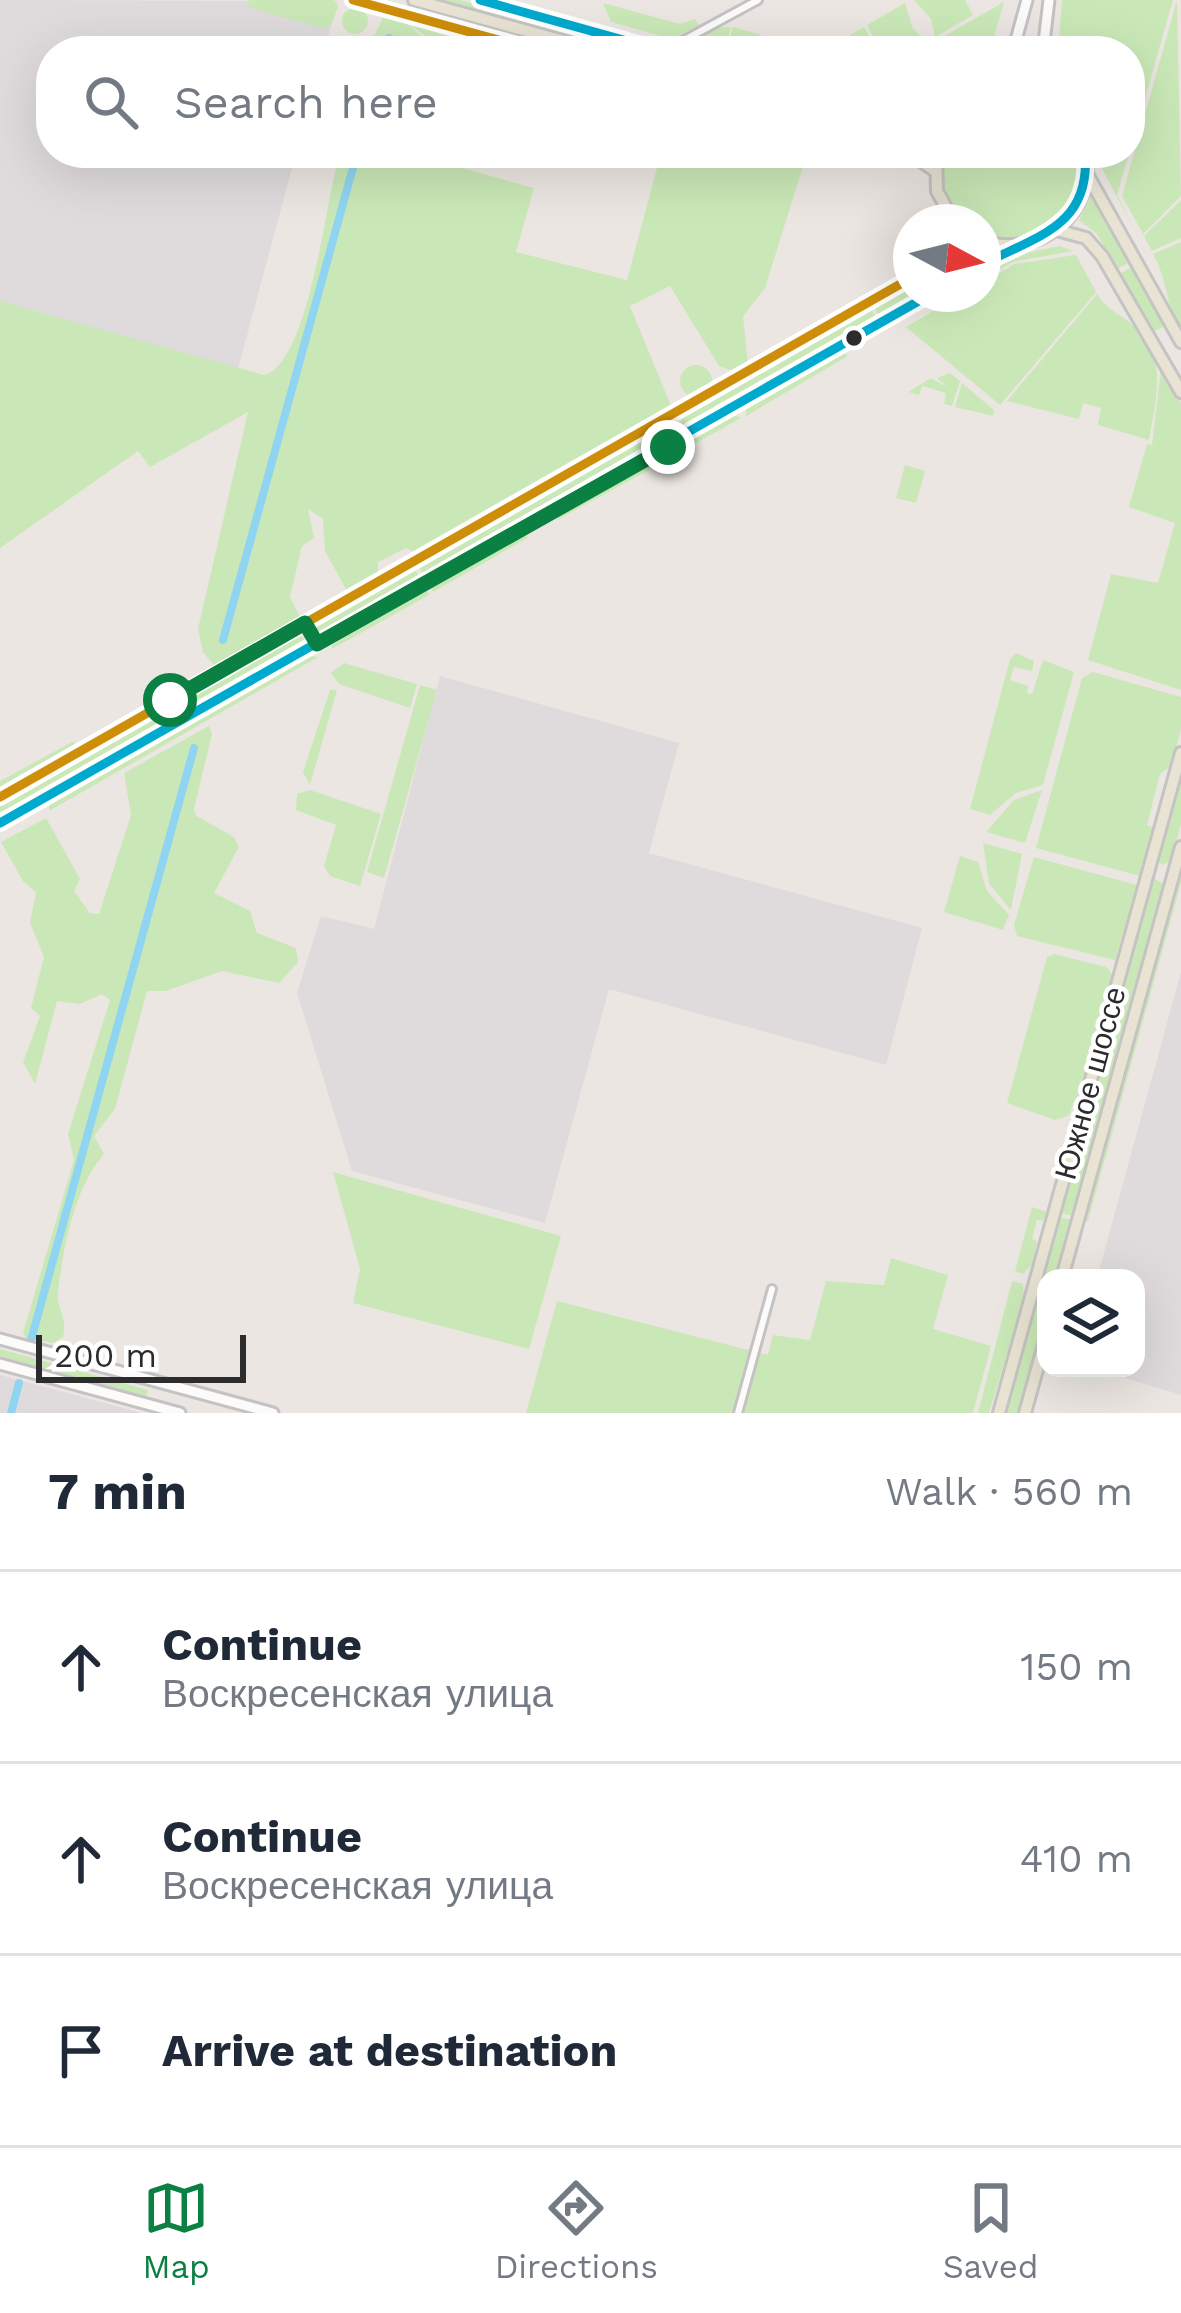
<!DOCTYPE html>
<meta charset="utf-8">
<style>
:root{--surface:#fff;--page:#f6f6f7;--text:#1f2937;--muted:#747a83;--line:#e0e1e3;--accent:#0b8043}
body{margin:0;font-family:"Work Sans",sans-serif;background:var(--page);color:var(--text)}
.controls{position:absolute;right:36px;bottom:36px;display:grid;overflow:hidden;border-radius:24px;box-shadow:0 12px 48px #0002}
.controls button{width:108px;height:108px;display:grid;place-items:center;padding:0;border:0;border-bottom:3px solid var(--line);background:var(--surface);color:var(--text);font:60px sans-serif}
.compass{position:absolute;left:893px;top:204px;width:108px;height:108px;border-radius:50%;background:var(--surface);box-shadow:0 12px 48px #0002;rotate:97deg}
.scale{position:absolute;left:36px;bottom:30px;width:210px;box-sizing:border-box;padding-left:12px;border:6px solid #2c2c2c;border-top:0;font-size:33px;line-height:42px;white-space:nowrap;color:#2c2c2c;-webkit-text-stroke:9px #fff;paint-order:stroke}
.stop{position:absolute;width:36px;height:36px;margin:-27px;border:9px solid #0b8043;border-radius:50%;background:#fff}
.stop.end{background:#0b8043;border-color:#fff;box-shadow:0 3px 12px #0008}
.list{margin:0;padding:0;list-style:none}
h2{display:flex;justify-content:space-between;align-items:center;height:156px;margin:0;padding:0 48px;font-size:51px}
h2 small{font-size:39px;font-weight:400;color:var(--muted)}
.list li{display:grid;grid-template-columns:78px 1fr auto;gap:36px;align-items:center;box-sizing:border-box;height:192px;padding:0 48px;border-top:3px solid var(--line)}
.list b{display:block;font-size:45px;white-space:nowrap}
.list p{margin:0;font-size:39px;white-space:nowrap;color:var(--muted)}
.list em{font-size:39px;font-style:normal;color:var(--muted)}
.icon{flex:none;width:66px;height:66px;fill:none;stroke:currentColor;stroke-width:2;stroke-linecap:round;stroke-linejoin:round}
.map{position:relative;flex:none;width:1181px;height:1413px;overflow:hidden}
.search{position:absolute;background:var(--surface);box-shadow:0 12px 48px #0002;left:36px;right:36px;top:36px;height:132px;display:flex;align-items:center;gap:30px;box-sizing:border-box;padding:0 42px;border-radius:48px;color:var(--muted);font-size:45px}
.sheet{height:732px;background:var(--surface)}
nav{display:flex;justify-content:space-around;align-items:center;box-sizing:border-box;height:168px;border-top:3px solid var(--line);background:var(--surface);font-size:33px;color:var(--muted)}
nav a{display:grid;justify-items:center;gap:6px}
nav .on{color:var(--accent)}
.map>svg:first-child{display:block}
</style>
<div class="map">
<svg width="1181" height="1413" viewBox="0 0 1181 1413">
<rect width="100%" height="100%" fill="#ebe6e1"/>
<path fill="#dfdbdd" d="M 0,0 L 338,1 L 324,51 L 51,51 L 51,153 L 296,153 L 238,369 L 0,305 Z
M 440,676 L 679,743 L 649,853 L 922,928 L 886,1065 L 609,989 L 545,1223 L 352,1171 L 297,993 L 321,916 L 374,929 Z
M 1181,972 L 1181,1395 L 1091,1368 L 1136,1368 L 1136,1278 L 1097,1278 Z
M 0,1375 L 142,1413 L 0,1413 Z"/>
<path fill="#cae8b7" d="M 249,0 L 334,0 L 338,7 L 331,25 L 323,28 L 247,7 Z
M 374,0 L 389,0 L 575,51 L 559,51 Z
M 444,0 L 460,0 L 646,51 L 630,51 Z
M 914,0 L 965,0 L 973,15 L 935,37 L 931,19 Z
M 1062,0 L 1173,0 L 1130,151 L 1130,51 L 1058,51 Z
M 1177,0 L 1181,196 L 1143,234 L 1122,196 Z
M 1004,2 L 990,51 L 918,51 Z
M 603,3 L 680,24 L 695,19 L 699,25 L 672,39 L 611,22 Z
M 905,3 L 913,29 L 927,41 L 909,51 L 881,51 L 867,25 Z
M342 21a13 13 0 1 1 26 0a13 13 0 1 1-26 0Z
M 385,13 L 468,37 L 472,49 L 427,37 L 404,21 L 427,41 L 465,51 L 367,51 Z
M 731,27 L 724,51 L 686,44 L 715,28 Z
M 733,27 L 761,35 L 754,51 L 726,51 Z
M 864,27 L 878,51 L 825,51 L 825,49 Z
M 315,153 L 409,153 L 534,188 L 516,252 L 627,280 L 661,153 L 806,153 L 806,157 L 765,288 L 743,316 L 748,364 L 733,371 L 719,366 L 670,286 L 630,306 L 671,406 L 415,552 L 406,548 L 378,562 L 378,573 L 347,591 L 325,551 L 323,519 L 308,509 L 314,538 L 302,546 L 290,597 L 301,619 L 217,669 L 203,652 L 198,629 L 248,412 L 150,467 L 138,451 L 0,548 L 0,301 L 264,375 C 307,365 325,210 336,169 L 318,161 Z
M 944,153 L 1076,153 C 1084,210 1043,246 988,236 L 983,222 L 965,222 C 945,202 940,181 944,153 Z
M 1094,153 L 1129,153 L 1117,195 L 1136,233 Z
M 1091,197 L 1128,263 L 1117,269 L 1097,234 L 1079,220 Z
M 1181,200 L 1181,238 L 1152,251 L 1144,236 Z
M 1181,242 L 1181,333 C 1166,307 1168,280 1153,254 Z
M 1060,246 L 1073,251 L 1012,262 L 983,279 L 983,268 L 1004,257 Z
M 1076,255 L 1096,292 L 1000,405 L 906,327 L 963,294 L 983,294 L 983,282 L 1015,264 Z
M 1131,267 L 1165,326 L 1153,332 L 1120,274 Z
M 911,283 L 911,294 L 922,294 L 880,318 L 873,305 Z
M 1097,294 C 1109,313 1123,314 1138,330 C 1168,360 1155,402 1149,440 L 1098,425 L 1101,408 L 1083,403 L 1079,419 L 1007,401 Z
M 870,306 L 877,320 L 690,427 L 681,426 L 683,413 Z
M 843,351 L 848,356 L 746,416 L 746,404 Z
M680 381a16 16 0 1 1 32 0a16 16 0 1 1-32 0Z
M 1161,368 L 1181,403 L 1181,690 L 1088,660 L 1111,574 L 1158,583 L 1175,523 L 1129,507 L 1147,444 L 1152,445 Z
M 950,373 L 960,381 L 952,406 L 944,404 L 946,393 L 922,386 L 919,395 L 908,392 L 931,378 L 947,387 L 937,378 Z
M 962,383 L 994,410 L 993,416 L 955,407 Z
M 730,413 L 741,418 L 673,456 L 677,444 Z
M 659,427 L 667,432 L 666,440 L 425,578 L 418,565 Z
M 663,454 L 660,464 L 557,520 L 563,509 Z
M 905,465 L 925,471 L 916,503 L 896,498 Z
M 516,535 L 529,537 L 433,592 L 429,585 Z
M 414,567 L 421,580 L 315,635 L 315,623 Z
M 425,587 L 429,595 L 332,649 L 332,640 Z
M 295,635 L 304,638 L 302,648 L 0,818 L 0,802 Z
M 1016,653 L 1034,661 L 1032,671 L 1014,667 L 1010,680 L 1028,686 L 1027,693 L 1032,694 L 1043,660 L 1074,672 L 1043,785 L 1016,793 L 990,815 L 970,809 L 1010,659 Z
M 305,655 L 318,657 L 49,811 L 49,800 Z
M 344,663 L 417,684 L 410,708 L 339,684 L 331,673 Z
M 1093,672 L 1181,697 L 1181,730 L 1171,766 L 1160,774 L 1147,825 L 1154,828 L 1140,876 L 1036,848 L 1082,678 Z
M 420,685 L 437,690 L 384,878 L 367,872 Z
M 330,690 L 337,690 L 310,785 L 303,772 Z
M 209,726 L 212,734 L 194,809 L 196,816 L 234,837 L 239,847 L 214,893 L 250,911 L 257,933 L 296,948 L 298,962 L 279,983 L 222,971 L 166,991 L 147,991 L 115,1109 L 94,1136 L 104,1154 C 75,1187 63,1247 58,1292 C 56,1309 68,1316 63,1337 L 53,1343 L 26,1338 L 23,1333 L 74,1160 L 68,1134 L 110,1000 L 102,994 L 80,1004 L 57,1001 L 35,1084 L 23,1062 L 40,1016 L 31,1008 L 44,957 L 30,923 L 36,892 L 23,881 L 1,842 L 46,818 L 80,879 L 74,891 L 90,913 L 99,914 L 131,815 L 124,773 Z
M 74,741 L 75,750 L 0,792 L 0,781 Z
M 1181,773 L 1181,824 L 1171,861 L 1163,865 L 1157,860 Z
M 310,790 L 381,814 L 360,886 L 330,876 L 324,866 L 336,825 L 296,810 L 297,794 Z
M 1042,790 L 1025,843 L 986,832 L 1014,800 Z
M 983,843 L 1022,854 L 1011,910 L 989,884 Z
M 960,856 L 978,862 L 987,891 L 1009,915 L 1003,930 L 944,912 Z
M 1034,857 L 1137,885 L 1115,960 L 1017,936 L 1014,925 Z
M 1181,865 L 1181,883 L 1088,1221 L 1083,1219 Z
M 1154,878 L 1165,885 L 1073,1216 L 1060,1213 Z
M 1054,954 L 1106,967 L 1113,975 L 1085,1080 L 1068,1116 L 1055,1120 L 1007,1103 L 1047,957 Z
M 333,1172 L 561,1236 L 529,1349 L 353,1303 L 360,1269 Z
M 1032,1207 L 1047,1212 L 1043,1221 L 1037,1220 L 1032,1239 L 1037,1241 L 1033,1263 L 1023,1274 L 1015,1271 Z
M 1059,1217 L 1072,1220 L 1056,1278 L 1046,1278 L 1046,1313 L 1019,1413 L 1005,1413 Z
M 891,1258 L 948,1275 L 933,1329 L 991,1346 L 973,1413 L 526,1413 L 557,1301 L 768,1355 L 773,1335 L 810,1340 L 826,1281 L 884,1285 Z
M 1012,1281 L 1023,1284 L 1024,1299 L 989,1413 L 978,1413 Z
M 0,1349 L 148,1390 L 146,1396 L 0,1356 Z"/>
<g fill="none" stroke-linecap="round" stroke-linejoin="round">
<path stroke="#8fd5f2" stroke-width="8" d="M 386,51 L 389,38
M 223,640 L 357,153
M 31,1340 L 194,748
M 11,1413 L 19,1383"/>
<g stroke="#c4c2c3" stroke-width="12">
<path id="street" d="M 664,51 L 758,0
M 738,1413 L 772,1289"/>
</g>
<g stroke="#c4c2c3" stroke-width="15">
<path id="secondary" d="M 1013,51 L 1027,0
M 1043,51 L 1049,0
M 983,264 L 1017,246
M 0,797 L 911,278
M 0,823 L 931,294
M 0,1339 L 273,1413
M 0,1364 L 180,1413"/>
</g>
<g stroke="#c6c4c2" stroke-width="16">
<path id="primary" d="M 353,0 L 539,51
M 414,0 L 600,51
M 480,0 L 663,51
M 909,153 L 934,170
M 936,153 L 937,191 L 954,222
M 1087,174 L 1181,342
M 1057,230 L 1086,238 L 1102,256 L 1181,392
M 983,241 C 1039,260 1098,212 1085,153
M 1062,1278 L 1181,847
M 999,1413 L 1181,753
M 1025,1413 L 1046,1337"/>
</g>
<use href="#street" stroke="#fcfbfa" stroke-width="6"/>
<use href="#secondary" stroke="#fcfbfa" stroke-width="9"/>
<use href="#primary" stroke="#e8e3d3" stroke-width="10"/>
<g stroke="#fff" stroke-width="18">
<path id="bus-1" d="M 480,0 L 663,51
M 983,264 C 1037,236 1091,226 1085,153
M 0,823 L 931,294"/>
</g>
<g stroke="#fff" stroke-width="18">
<path id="bus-2" d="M 353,0 L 539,51
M 0,797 L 911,278"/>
</g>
<use href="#bus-1" stroke="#00a9ce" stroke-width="9"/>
<use href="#bus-2" stroke="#ce8e09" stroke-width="9"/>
</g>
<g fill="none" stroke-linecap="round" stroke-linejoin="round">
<path stroke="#0b8043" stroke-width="15" d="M 170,700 L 305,623 L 317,644 L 668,447"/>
</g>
<circle fill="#2c2c2c" stroke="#fff" stroke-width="4.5" cx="854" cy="338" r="10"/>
<g text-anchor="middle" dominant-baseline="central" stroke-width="9" stroke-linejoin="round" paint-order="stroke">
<g font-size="30" fill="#2c2c2c" stroke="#fff">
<text transform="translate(1090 1083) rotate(-75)">Южное шоссе</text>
</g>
</g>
</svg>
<div class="controls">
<button><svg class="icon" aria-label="layers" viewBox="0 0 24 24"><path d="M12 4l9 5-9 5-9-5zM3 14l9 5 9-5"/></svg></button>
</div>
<svg class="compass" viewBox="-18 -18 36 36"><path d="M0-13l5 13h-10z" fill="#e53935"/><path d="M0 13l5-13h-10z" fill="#747a83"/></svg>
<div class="scale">200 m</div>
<div class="stop" style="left:170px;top:700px"></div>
<div class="stop end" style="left:668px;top:447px"></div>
<div class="search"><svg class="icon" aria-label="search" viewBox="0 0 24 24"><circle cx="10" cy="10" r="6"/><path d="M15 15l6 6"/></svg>Search here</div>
</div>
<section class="sheet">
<h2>7 min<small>Walk · 560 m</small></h2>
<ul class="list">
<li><svg class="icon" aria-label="ahead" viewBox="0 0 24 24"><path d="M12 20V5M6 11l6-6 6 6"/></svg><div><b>Continue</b><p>Воскресенская улица</p></div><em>150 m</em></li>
<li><svg class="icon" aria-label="ahead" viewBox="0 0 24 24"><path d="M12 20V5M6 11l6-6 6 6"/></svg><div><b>Continue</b><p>Воскресенская улица</p></div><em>410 m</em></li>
<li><svg class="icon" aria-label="arrive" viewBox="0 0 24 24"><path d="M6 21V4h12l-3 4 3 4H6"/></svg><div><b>Arrive at destination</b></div></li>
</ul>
</section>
<nav>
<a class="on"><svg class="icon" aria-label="map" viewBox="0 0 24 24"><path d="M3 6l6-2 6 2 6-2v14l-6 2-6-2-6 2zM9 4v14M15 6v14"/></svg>Map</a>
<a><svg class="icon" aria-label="directions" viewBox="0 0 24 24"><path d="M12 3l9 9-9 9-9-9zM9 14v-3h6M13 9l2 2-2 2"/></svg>Directions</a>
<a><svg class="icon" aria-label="saved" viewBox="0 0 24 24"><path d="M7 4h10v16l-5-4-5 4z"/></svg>Saved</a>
</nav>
